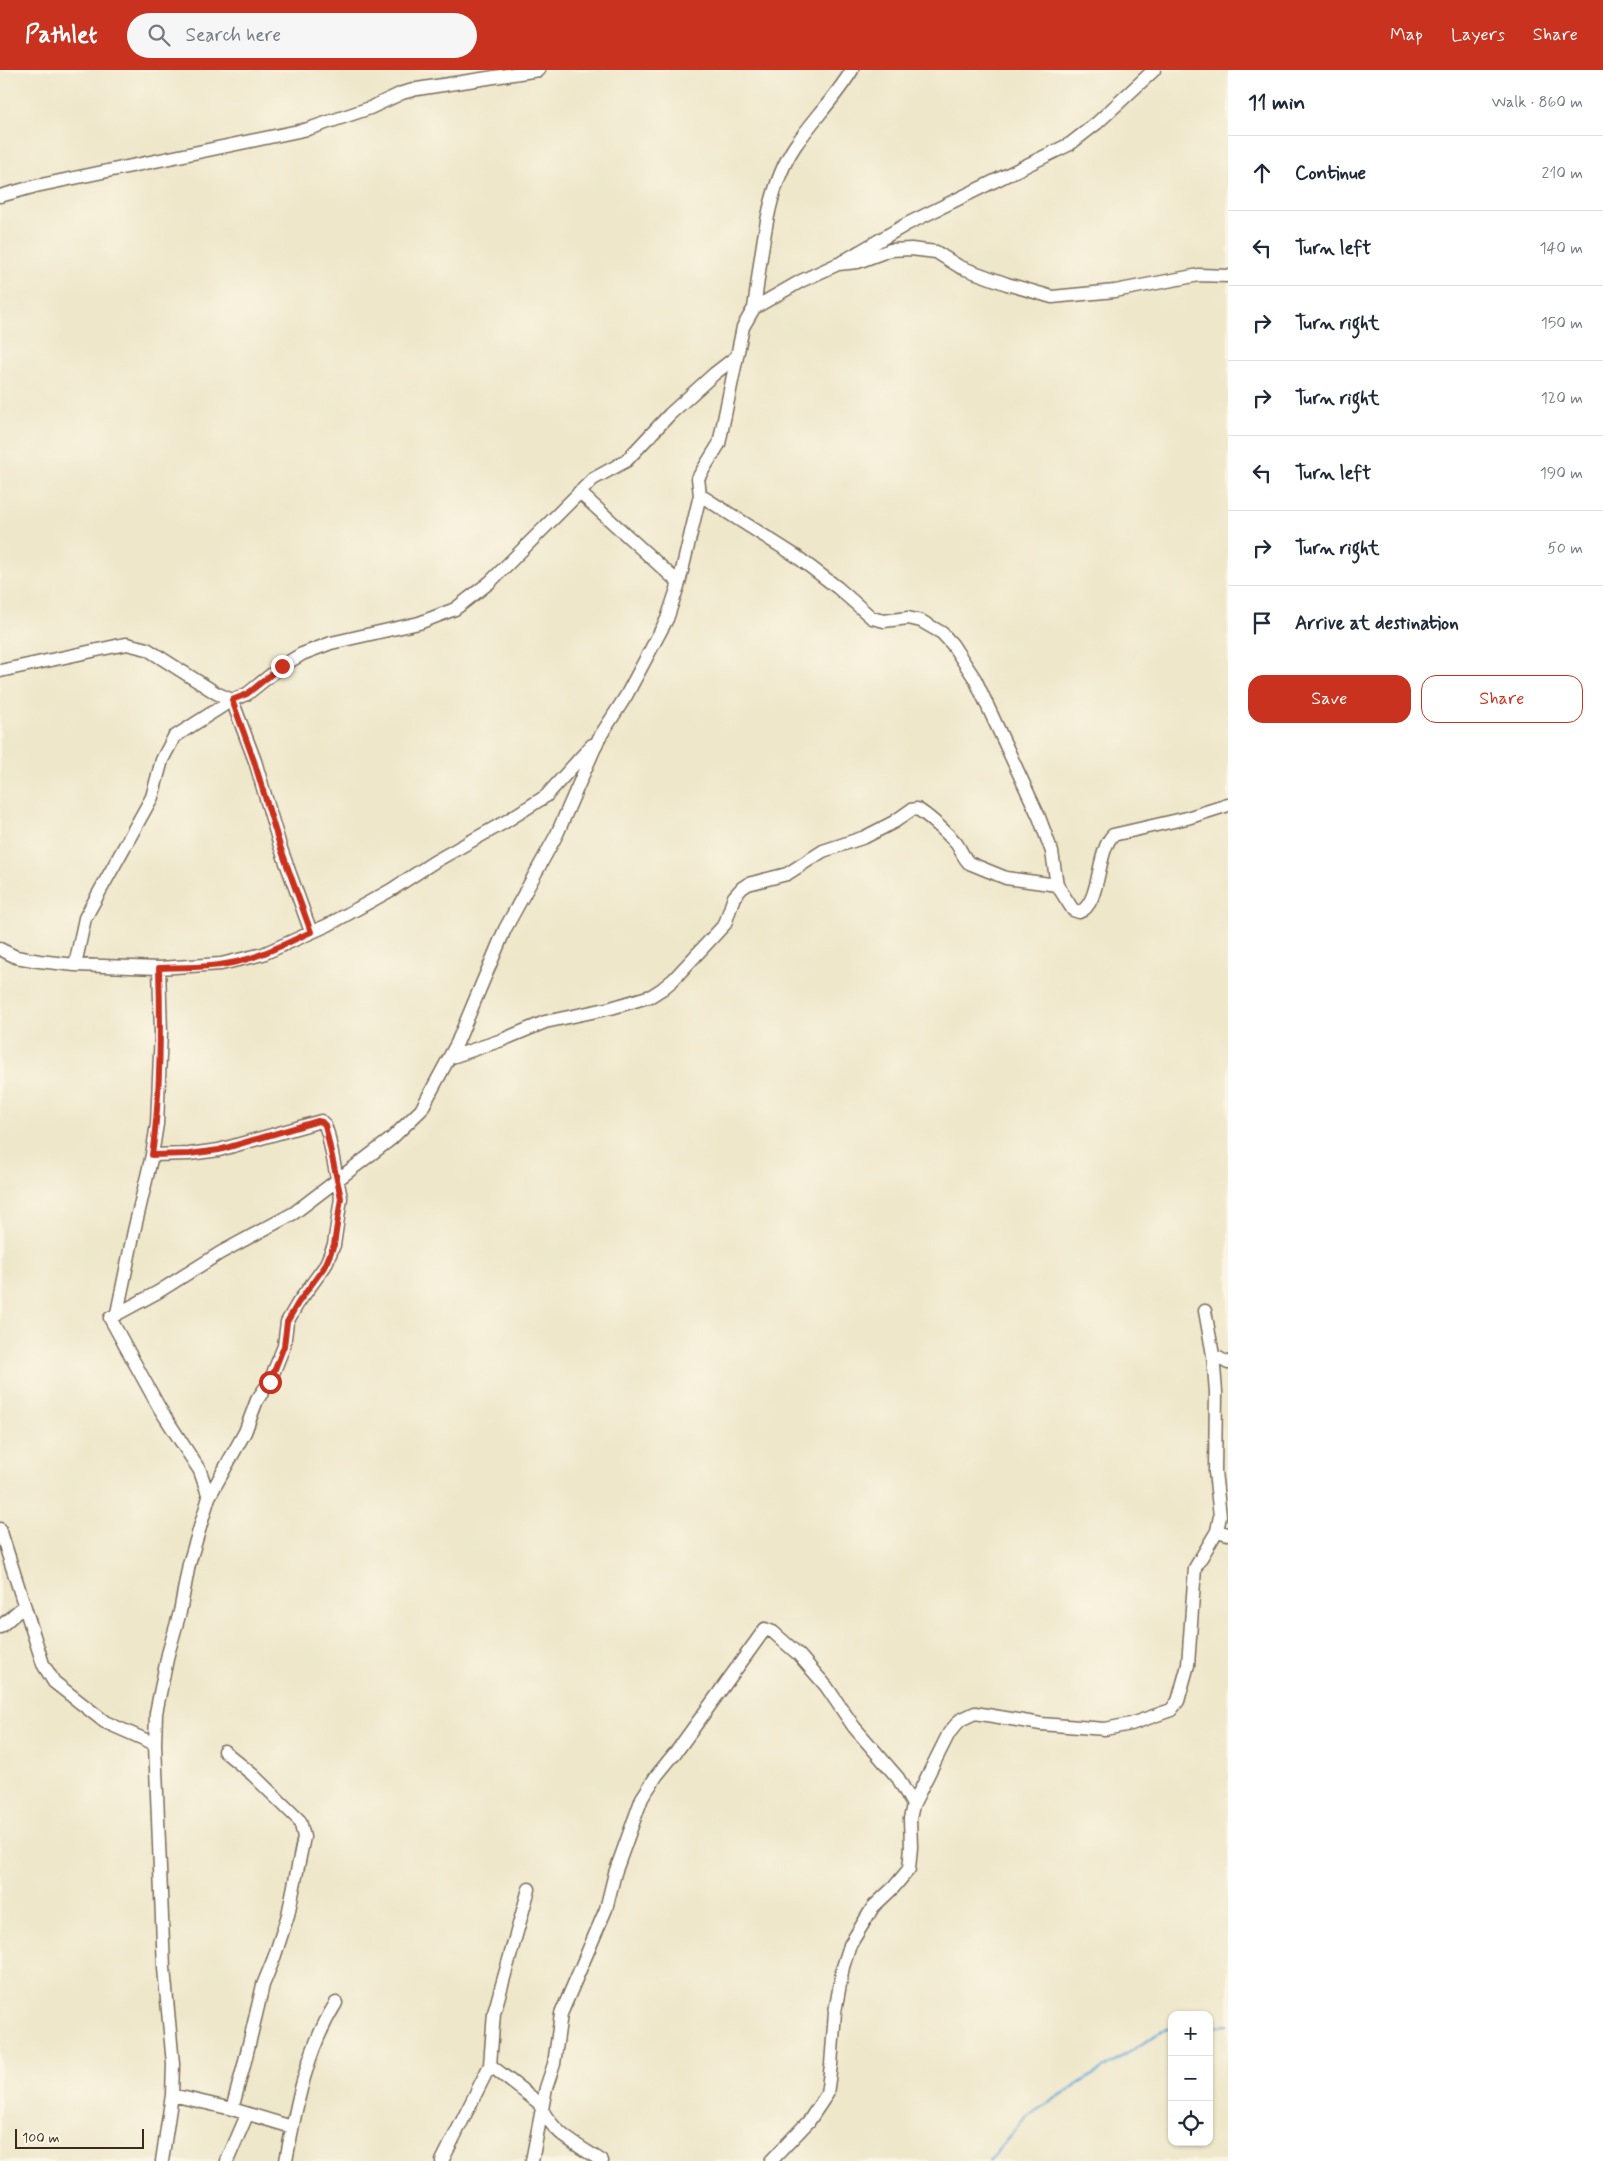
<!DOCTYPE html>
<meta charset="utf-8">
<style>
:root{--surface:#fff;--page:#f6f6f7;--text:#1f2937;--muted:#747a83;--line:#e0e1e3;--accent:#c8321e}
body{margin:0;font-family:Mynerve,sans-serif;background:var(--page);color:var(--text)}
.controls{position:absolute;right:15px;bottom:15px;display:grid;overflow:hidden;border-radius:10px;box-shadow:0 1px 4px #0004}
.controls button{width:45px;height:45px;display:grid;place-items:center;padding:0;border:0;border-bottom:1px solid var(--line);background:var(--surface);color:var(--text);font:25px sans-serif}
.scale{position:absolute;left:15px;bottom:12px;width:129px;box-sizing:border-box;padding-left:5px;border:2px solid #3b2a1e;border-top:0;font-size:14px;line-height:18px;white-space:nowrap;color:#3b2a1e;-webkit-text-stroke:4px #fcf5e5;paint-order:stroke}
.stop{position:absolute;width:15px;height:15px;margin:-11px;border:4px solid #c8321e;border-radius:50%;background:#fff}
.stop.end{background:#c8321e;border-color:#fff;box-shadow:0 1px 5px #0008}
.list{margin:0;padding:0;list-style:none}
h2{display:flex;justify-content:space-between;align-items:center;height:65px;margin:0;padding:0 20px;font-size:21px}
h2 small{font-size:16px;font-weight:400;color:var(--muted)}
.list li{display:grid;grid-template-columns:32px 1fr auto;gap:15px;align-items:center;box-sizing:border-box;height:75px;padding:0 20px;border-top:1px solid var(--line)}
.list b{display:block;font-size:19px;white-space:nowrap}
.list em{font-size:16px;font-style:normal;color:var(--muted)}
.actions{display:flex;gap:10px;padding:15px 20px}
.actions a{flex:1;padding:11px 0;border:1px solid var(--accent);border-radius:15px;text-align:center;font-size:18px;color:var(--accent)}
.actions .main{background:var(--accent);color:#fff}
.icon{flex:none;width:28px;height:28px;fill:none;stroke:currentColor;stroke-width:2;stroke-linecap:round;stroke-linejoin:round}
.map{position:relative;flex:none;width:1228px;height:2091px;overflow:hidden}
header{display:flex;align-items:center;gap:30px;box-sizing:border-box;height:70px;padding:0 25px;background:var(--accent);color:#fff}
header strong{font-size:24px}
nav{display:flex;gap:28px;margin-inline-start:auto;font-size:18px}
.search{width:350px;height:45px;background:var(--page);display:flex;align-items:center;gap:12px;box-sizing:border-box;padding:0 18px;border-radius:28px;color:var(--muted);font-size:19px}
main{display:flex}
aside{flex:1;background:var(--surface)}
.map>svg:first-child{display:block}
</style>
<header>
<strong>Pathlet</strong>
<div class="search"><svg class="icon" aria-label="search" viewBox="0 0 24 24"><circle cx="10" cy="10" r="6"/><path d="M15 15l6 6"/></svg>Search here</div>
<nav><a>Map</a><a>Layers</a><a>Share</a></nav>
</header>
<main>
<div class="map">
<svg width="1228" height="2091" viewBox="0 0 1228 2091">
<rect width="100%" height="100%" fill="#fcf5e5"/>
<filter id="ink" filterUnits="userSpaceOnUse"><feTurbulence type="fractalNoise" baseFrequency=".02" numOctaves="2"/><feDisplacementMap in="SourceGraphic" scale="10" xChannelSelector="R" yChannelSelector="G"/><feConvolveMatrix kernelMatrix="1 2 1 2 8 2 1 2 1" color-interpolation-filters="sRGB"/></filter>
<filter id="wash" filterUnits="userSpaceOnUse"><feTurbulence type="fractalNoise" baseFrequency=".0096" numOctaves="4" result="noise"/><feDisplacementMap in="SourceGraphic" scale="20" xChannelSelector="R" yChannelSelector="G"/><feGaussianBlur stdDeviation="1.12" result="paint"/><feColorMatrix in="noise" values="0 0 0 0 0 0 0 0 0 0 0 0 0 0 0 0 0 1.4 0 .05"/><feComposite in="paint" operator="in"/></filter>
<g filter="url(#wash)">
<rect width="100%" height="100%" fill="#eee7ca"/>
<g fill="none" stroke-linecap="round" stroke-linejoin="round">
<path stroke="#63a6d8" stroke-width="2.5" d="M 1209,1956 L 1228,1955
M 989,2091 L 1026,2047 L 1167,1958 L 1172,1958"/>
</g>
</g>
<g filter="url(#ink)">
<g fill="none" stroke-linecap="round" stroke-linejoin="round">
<g stroke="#7a6c5a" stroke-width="15">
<path id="minor" d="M 0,126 L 36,116 L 308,59 L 370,38 L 402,23 L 417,19 L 539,0
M 842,192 L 907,154 L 1070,74 L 1097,53 L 1154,0
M 754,238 C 762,186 765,121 795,76 C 813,50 835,28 852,0
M 579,422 L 679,513
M 700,425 L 796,486 L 838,518 L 872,548 L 884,551 L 908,548 L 921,551 L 942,563 L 952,574 L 975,609 L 1039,747 L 1052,782 L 1057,815
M 0,601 L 116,576 L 127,574 L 147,579 L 216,623 L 232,630 L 247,624 L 282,596 L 302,584 L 331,573 L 419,553 L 455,539 L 490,512 L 593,409 L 626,391 L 670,344 L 714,304 L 736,287
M 0,879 L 16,887 L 39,891 L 75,895 L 159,898 L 221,894 L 263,884 L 328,855 L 391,820 L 434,792 L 505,752 L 546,726 L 592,675
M 75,895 L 85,848 L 152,727 L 162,690 L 174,667 L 232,630 L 255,691 L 280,776 L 311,862
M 449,988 L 502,970 L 545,952 L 611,938 L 651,926 L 662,919 L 673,910 L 725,854 L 734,827 L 742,818 L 748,814 L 787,804 L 823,781 L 865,767 L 894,752 L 911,740 L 917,739 C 927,744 949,765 956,773 C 961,780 963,787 969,793 L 1006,808 L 1057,815 L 1073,840 L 1079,842 C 1101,835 1096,782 1113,765 L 1187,748 L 1228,735
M 152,1085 L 189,1084 L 219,1080 L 321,1051 L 325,1055 L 328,1064 L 341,1128 L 334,1175 L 325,1196 L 298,1233 L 287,1252 L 284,1276 L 270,1311 L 257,1330 L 245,1362 L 209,1427 L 189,1494 L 180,1542 L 168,1584 L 156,1643 L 155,1674 L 164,1898 L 173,1994 L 172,2025 L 162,2091
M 1205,1241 L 1213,1285 L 1216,1322 L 1215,1402 L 1220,1446 L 1217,1461
M 117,1243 L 134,1161 L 152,1085 L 157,1054 L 161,962 L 159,898
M 1213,1285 L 1228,1293
M 209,1427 L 200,1401 L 160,1339 L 110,1248 L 158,1222 L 220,1183 L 294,1143 L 391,1069 L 421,1040 L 457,973 L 505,859 L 557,764 L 599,668 L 626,626 L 667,549 L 679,513 L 700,425 L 698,408 L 719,374 L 743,257 L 754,238 L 801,211 L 838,194 L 858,192 L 890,180 L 911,179 L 936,182 L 960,197 L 1007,214 L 1052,227 L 1115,221 L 1199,205 L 1228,206
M 0,1459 L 43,1594 L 54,1612 L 105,1652 L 155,1674
M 0,1557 L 24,1536
M 224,1681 L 253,1705 L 300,1751 L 304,1767 L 288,1845 L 274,1888 L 263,1915 L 244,1995 L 232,2039
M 490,1995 L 539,2033 C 550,2062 577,2075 602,2091
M 172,2025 L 232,2039 L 292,2057
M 227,2091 L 247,2045
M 286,2091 C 296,2036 306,1981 336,1933
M 442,2091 L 490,1995 L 494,1943 L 529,1819
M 532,2091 L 546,2018 L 554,1994 L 561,1944 L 606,1839 L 615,1803 L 642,1728 L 657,1705 L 679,1678 L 765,1559 L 773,1562 L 799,1585 L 826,1616 L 854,1657 L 898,1708 L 913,1735
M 771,2091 L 809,2051 L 827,2024 L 831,1995 L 835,1942 L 843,1897 L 850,1875 L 873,1837 L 894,1817 L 909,1799 L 911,1777 L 910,1749 L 913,1735 L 949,1663 L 960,1650 L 975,1643 L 1041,1654 L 1105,1659 L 1131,1654 L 1171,1640 L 1178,1631 L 1188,1595 L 1195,1498 L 1217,1461 L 1228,1464"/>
</g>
<use href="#minor" stroke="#fff" stroke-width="12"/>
</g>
</g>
<g fill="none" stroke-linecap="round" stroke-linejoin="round" filter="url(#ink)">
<path stroke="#c8321e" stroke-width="6" d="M 270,1312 L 284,1276 L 287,1252 L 298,1233 L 325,1196 L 334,1175 L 341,1128 L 325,1055 L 322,1052 L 318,1051 L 219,1080 L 189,1084 L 152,1085 C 161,1023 161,960 159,898 C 187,897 217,898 244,890 C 267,884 289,872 311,862 L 280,776 L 254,691 L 232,630 L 247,624 L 282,596"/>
</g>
</svg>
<div class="controls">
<button>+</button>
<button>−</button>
<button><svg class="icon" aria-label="locate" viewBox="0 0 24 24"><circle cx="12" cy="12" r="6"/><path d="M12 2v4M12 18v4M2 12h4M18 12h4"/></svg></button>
</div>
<div class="scale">100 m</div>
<div class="stop" style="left:270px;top:1312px"></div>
<div class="stop end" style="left:282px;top:596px"></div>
</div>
<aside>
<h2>11 min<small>Walk · 860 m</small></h2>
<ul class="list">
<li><svg class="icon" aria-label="ahead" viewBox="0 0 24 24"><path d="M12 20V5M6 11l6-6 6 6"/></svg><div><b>Continue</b></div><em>210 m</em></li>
<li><svg class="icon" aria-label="left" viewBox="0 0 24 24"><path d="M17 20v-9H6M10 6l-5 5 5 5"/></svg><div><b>Turn left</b></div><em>140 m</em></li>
<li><svg class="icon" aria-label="right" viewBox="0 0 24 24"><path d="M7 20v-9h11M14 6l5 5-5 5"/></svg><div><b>Turn right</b></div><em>150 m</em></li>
<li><svg class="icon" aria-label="right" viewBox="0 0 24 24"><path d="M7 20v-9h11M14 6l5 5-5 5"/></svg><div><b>Turn right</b></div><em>120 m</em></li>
<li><svg class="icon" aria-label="left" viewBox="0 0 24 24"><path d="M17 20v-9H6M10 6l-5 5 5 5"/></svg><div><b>Turn left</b></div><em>190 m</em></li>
<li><svg class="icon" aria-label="right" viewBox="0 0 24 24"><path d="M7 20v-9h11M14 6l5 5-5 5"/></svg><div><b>Turn right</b></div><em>50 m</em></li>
<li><svg class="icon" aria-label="arrive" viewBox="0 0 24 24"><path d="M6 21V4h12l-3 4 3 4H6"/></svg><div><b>Arrive at destination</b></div></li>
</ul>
<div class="actions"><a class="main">Save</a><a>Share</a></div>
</aside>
</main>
